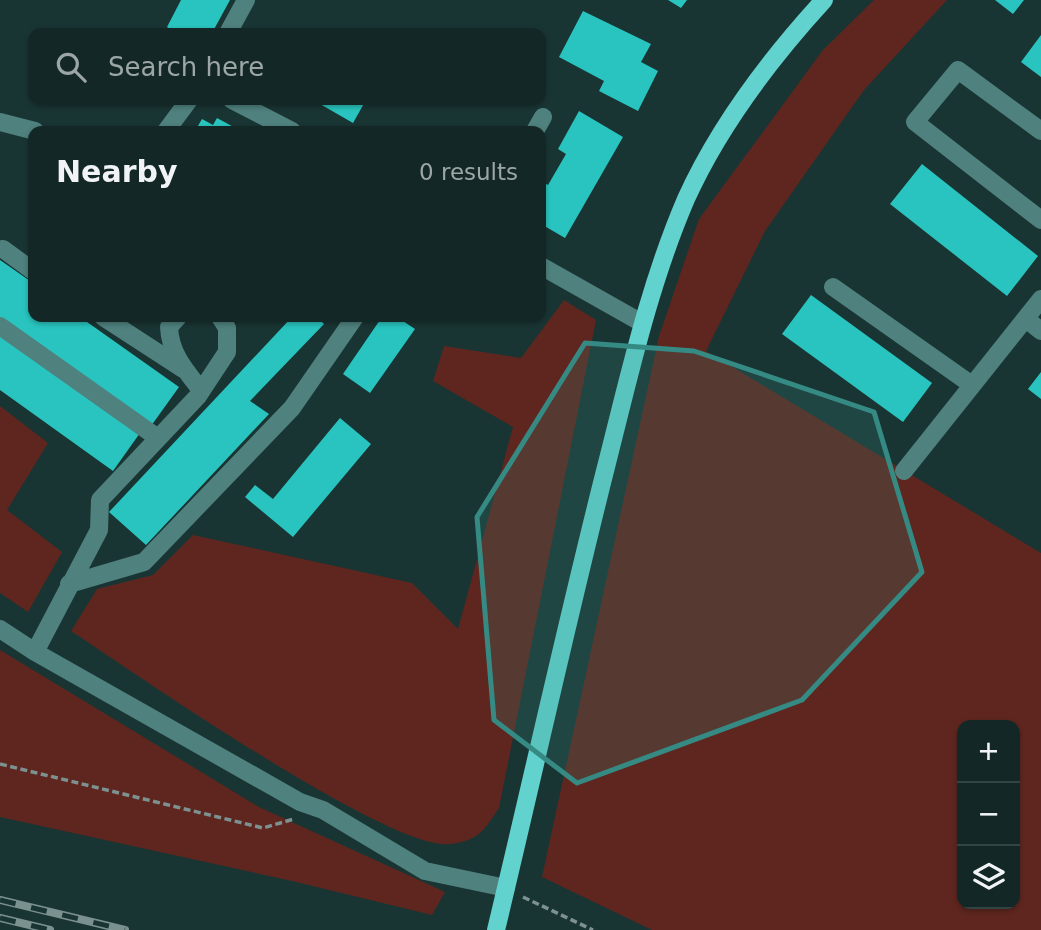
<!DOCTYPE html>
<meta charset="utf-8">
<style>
:root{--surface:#132826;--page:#1c302e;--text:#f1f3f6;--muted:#9da6a7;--line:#324443}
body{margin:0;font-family:"DejaVu Sans",sans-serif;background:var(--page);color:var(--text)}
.controls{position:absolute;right:21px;bottom:21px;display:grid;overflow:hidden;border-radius:14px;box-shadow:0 2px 5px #0004}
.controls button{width:63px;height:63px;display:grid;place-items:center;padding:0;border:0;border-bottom:2px solid var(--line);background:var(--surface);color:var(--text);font:35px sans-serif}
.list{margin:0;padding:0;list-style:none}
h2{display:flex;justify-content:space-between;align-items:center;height:91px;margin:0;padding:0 28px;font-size:30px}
h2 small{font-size:23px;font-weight:400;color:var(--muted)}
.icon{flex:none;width:38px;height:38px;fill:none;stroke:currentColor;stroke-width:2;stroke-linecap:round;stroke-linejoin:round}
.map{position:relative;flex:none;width:1041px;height:930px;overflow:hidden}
.search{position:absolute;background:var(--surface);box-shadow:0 2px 5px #0004;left:28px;top:28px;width:518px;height:77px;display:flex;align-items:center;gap:18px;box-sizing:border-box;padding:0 24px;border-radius:14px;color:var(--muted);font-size:26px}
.panel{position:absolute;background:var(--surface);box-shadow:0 2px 5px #0004;left:28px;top:126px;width:518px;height:196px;border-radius:14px}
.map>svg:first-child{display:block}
</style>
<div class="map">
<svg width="1041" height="930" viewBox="0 0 1041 930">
<rect width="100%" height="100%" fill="#193533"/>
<path fill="#5e261f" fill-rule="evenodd" d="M 874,0 L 947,0 L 864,90 L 765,231 L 706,351 L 1041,553 L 1041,930 L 652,930 L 542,877 L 659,336 L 699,219 L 823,50 ZM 962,725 L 1015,725 L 1015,904 L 962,904 Z
M 564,300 L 596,320 L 499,808 C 484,830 480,840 451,844 C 392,853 132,671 71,631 L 97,589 L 153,575 L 193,535 L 412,583 L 458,629 L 513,427 L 433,381 L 444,346 L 521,358 Z
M 0,406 L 48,443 L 7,510 L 62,552 L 28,612 L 0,593 Z
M 0,650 L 259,807 L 445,892 L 432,915 L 292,881 L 0,817 Z"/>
<path fill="#29c4bf" d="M 181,0 L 230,0 L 212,33 L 175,33 L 167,27 Z
M 668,0 L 687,0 L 681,8 Z
M 995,0 L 1024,0 L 1013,14 Z
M 583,11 L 651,44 L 641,62 L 658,71 L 638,111 L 599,91 L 604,81 L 559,57 Z
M 1041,35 L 1041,77 L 1021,62 Z
M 313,100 L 366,100 L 353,123 Z
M 579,111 L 623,137 L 565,238 L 541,224 L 541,181 L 548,185 L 566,154 L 558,149 Z
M 217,118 L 241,131 L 195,131 L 202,119 L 213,125 Z
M 922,164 L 1038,256 L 1007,296 L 890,204 Z
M 0,260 L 33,283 L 33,317 L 80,317 L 179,387 L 151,426 L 0,318 Z
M 811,295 L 932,383 L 903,422 L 782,334 Z
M 292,317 L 317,317 L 324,324 L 250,401 L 269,414 L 146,545 L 109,512 Z
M 382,317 L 397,317 L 415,329 L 370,393 L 343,374 Z
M 0,333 L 140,433 L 113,471 L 0,390 Z
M 1041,372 L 1041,399 L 1028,389 Z
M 340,418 L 371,444 L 293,537 L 245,497 L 255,485 L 273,499 Z"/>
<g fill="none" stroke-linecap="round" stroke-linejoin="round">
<path stroke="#7c9190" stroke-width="3.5" stroke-dasharray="7 3.5" stroke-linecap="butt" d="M 0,764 L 263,828 L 294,819
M 523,897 L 593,930"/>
<path stroke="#4f817e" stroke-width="18" d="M 228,33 L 246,0
M 232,100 L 292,131
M 0,122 L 35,131
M 166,131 L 189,100
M 535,131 L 543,117
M 1041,131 L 958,70 L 915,122 L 1041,220
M 3,249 L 33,271
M 541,266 L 642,323
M 833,287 L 972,385
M 103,317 L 183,369
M 178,317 L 169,327 C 170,353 185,370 201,390
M 1026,319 L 1041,331
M 0,326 L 158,438
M 904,471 L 1041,299
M 69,584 L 144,562 L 292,408 L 355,317
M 0,629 L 35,652 L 300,802 L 323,810 L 425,871 L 506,888
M 35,652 L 99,530 L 100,500 L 198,396 L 227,352 L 227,328 L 220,317"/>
<path stroke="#62d2ce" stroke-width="18" d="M 496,930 C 533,776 567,621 606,467 C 629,377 649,285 686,199 C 719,126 770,59 824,0"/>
<g stroke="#7b918f" stroke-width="8">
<path id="rail" d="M 0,900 L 125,930
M 0,918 L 50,930"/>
</g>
<use href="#rail" stroke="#193533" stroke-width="5" stroke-dasharray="16" stroke-linecap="butt"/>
</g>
<path fill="#358b84" fill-opacity="0.2" stroke="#358b84" stroke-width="5" stroke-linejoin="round" d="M 585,343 L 694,351 L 874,412 L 922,572 L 802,700 L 577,783 L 494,720 L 477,517 Z"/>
</svg>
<div class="controls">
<button>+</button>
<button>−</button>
<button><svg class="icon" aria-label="layers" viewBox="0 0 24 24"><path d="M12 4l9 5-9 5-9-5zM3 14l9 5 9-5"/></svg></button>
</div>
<div class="search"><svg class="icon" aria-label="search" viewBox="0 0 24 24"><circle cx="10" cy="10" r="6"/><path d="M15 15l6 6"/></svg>Search here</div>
<section class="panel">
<h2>Nearby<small>0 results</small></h2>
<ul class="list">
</ul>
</section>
</div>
